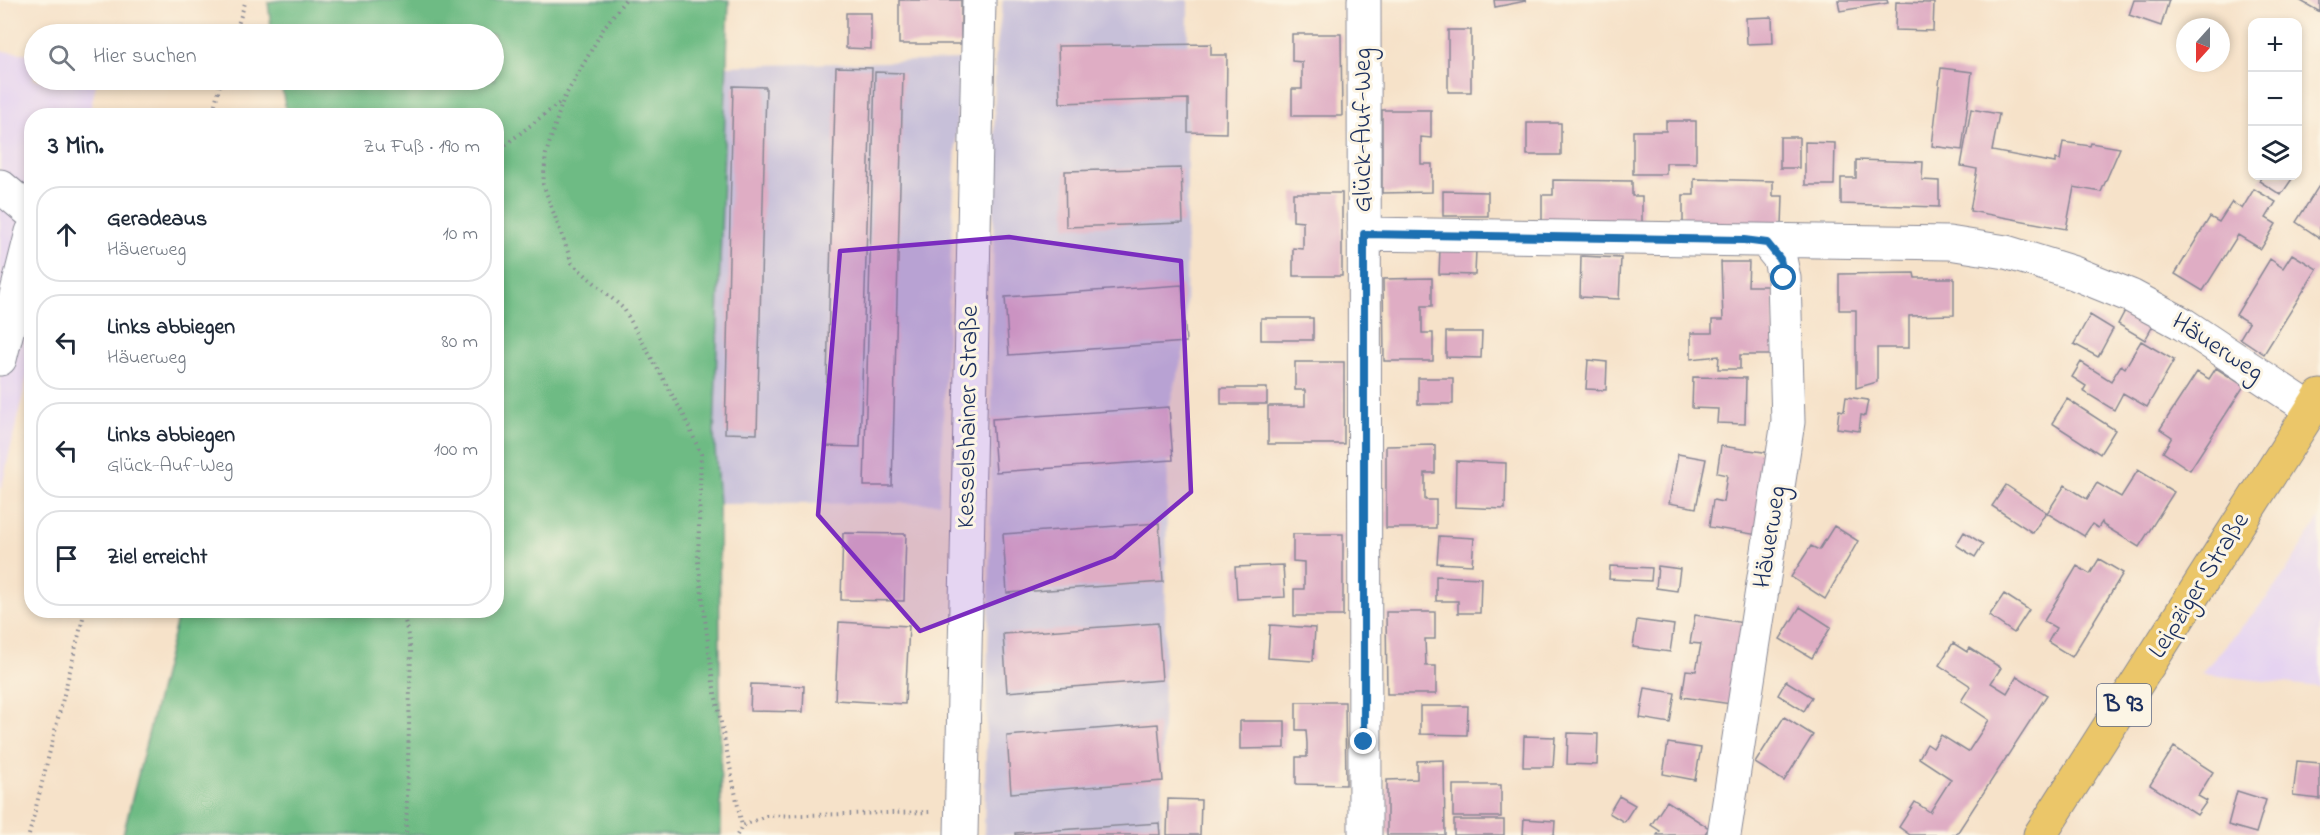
<!DOCTYPE html>
<html lang="de">
<meta charset="utf-8">
<style>
:root{--surface:#fff;--page:#f6f6f7;--text:#1f2937;--muted:#747a83;--line:#e0e1e3}
body{margin:0;font-family:"Indie Flower",sans-serif;background:var(--page);color:var(--text)}
.controls{position:absolute;right:18px;top:18px;display:grid;overflow:hidden;border-radius:12px;box-shadow:0 3px 9px #0003}
.controls button{width:54px;height:54px;display:grid;place-items:center;padding:0;border:0;border-bottom:2px solid var(--line);background:var(--surface);color:var(--text);font:30px sans-serif}
.compass{position:absolute;left:2176px;top:18px;width:54px;height:54px;border-radius:50%;background:var(--surface);box-shadow:0 3px 9px #0003;rotate:201deg}
.stop{position:absolute;width:18px;height:18px;margin:-14px;border:4px solid #1f6fb2;border-radius:50%;background:#fff}
.stop.end{background:#1f6fb2;border-color:#fff;box-shadow:0 2px 6px #0008}
.list{margin:0;padding:0;list-style:none}
h2{display:flex;justify-content:space-between;align-items:center;height:78px;margin:0;padding:0 24px;font-size:26px}
h2 small{font-size:20px;font-weight:400;color:var(--muted)}
.list li{display:grid;grid-template-columns:39px 1fr auto;gap:18px;align-items:center;box-sizing:border-box;height:96px;margin:0 12px 12px;padding:0 12px;border:2px solid var(--line);border-radius:24px}
.list b{display:block;font-size:22px;white-space:nowrap}
.list p{margin:0;font-size:20px;white-space:nowrap;color:var(--muted)}
.list em{font-size:20px;font-style:normal;color:var(--muted)}
.icon{flex:none;width:33px;height:33px;fill:none;stroke:currentColor;stroke-width:2;stroke-linecap:round;stroke-linejoin:round}
.map{position:relative;flex:none;width:2320px;height:835px;overflow:hidden}
.search{position:absolute;background:var(--surface);box-shadow:0 3px 9px #0003;left:24px;top:24px;width:480px;height:66px;display:flex;align-items:center;gap:15px;box-sizing:border-box;padding:0 21px;border-radius:33px;color:var(--muted);font-size:22px}
.panel{position:absolute;background:var(--surface);box-shadow:0 3px 9px #0003;left:24px;top:108px;width:480px;height:510px;border-radius:24px}
.map>svg:first-child{display:block}
</style>
<div class="map">
<svg width="2320" height="835" viewBox="0 0 2320 835">
<rect width="100%" height="100%" fill="#fcf5e5"/>
<filter id="ink" filterUnits="userSpaceOnUse"><feTurbulence type="fractalNoise" baseFrequency=".0167" numOctaves="2"/><feDisplacementMap in="SourceGraphic" scale="12" xChannelSelector="R" yChannelSelector="G"/><feConvolveMatrix kernelMatrix="1 2 1 2 8 2 1 2 1" color-interpolation-filters="sRGB"/></filter>
<filter id="wash" filterUnits="userSpaceOnUse"><feTurbulence type="fractalNoise" baseFrequency=".008" numOctaves="4" result="noise"/><feDisplacementMap in="SourceGraphic" scale="24" xChannelSelector="R" yChannelSelector="G"/><feGaussianBlur stdDeviation="1.35" result="paint"/><feColorMatrix in="noise" values="0 0 0 0 0 0 0 0 0 0 0 0 0 0 0 0 0 1.4 0 .05"/><feComposite in="paint" operator="in"/></filter>
<g filter="url(#wash)">
<rect width="100%" height="100%" fill="#f6e2c9"/>
<path fill="#e5d3f1" d="M 0,51 L 34,54 L 34,80 L 97,80 L 89,115 L 32,116 L 31,360 L 0,494 Z
M 2320,517 L 2320,687 L 2201,674 L 2276,587 Z"/>
<path fill="#c7c0d9" d="M 1003,0 L 1188,0 L 1186,342 L 1169,407 L 1161,835 L 984,835 L 991,504 L 995,61 Z
M 960,60 L 939,503 L 719,504 L 714,435 L 727,66 Z"/>
<path fill="#6ebb84" stroke="#447571" stroke-width="1.5" d="M 284,0 L 729,0 L 714,435 L 719,504 L 721,835 L 123,835 L 179,611 L 496,610 L 496,116 L 287,115 L 280,80 L 494,80 L 494,34 L 272,34 L 268,2 Z"/>
<g id="blocks">
<path fill="#dfadc4" d="M 899,0 L 961,0 L 961,44 L 899,44 Z
M 1494,0 L 1526,0 L 1526,1 L 1495,7 Z
M 1838,0 L 1887,0 L 1888,3 L 1840,11 Z
M 2134,0 L 2169,0 L 2161,26 L 2129,15 Z
M 2299,0 L 2320,0 L 2320,12 Z
M 1896,2 L 1934,3 L 1933,31 L 1895,30 Z
M 846,13 L 871,13 L 871,49 L 846,48 Z
M 1772,17 L 1773,43 L 1747,44 L 1746,18 Z
M 1448,30 L 1471,30 L 1471,92 L 1448,92 Z
M 1292,34 L 1341,34 L 1342,116 L 1292,116 L 1292,89 L 1302,89 L 1302,62 L 1292,61 Z
M 1211,44 L 1211,55 L 1227,55 L 1226,133 L 1188,132 L 1188,99 L 1060,103 L 1058,46 Z
M 836,67 L 872,68 L 860,447 L 825,446 Z
M 1941,68 L 1972,72 L 1962,150 L 1932,146 Z
M 875,72 L 903,73 L 892,486 L 864,486 Z
M 733,86 L 766,87 L 757,434 L 725,433 Z
M 1971,109 L 1999,114 L 1992,151 L 2055,163 L 2055,159 L 2060,160 L 2063,142 L 2090,146 L 2091,143 L 2120,148 L 2101,192 L 2074,187 L 2066,229 L 1970,211 L 1977,169 L 1961,166 Z
M 1382,110 L 1431,110 L 1431,138 L 1421,137 L 1421,164 L 1432,164 L 1432,192 L 1382,193 Z
M 1666,121 L 1696,121 L 1696,163 L 1666,163 L 1666,174 L 1633,174 L 1633,131 L 1666,131 Z
M 1527,123 L 1561,123 L 1561,155 L 1527,155 Z
M 1780,137 L 1799,137 L 1799,168 L 1780,168 Z
M 1805,142 L 1835,143 L 1834,185 L 1805,185 Z
M 1856,160 L 1923,162 L 1922,180 L 1939,181 L 1939,207 L 1841,204 L 1841,178 L 1856,178 Z
M 1181,168 L 1183,223 L 1066,227 L 1065,171 Z
M 2262,176 L 2294,176 L 2281,195 L 2259,181 Z
M 1694,179 L 1773,181 L 1773,196 L 1783,196 L 1782,226 L 1683,224 L 1683,195 L 1694,195 Z
M 1553,180 L 1632,181 L 1632,196 L 1642,196 L 1642,226 L 1542,223 L 1542,195 L 1553,195 Z
M 2320,184 L 2320,238 L 2296,222 Z
M 2254,189 L 2276,202 L 2266,218 L 2276,224 L 2261,249 L 2238,235 L 2203,291 L 2175,274 L 2210,217 L 2219,222 L 2232,202 L 2242,209 Z
M 1443,191 L 1488,192 L 1488,216 L 1443,216 Z
M 1293,193 L 1342,193 L 1342,276 L 1293,276 L 1293,248 L 1303,249 L 1303,222 L 1293,221 Z
M 1440,248 L 1476,249 L 1475,275 L 1439,274 Z
M 2292,254 L 2317,269 L 2264,354 L 2240,338 L 2249,323 L 2236,315 L 2270,259 L 2283,268 Z
M 1581,256 L 1621,258 L 1619,299 L 1580,297 Z
M 1721,262 L 1749,262 L 1748,286 L 1774,286 L 1774,355 L 1740,355 L 1740,369 L 1718,369 L 1719,356 L 1691,359 L 1691,333 L 1712,333 L 1712,320 L 1723,320 Z
M 1914,273 L 1915,278 L 1954,278 L 1954,315 L 1909,316 L 1909,348 L 1877,348 L 1877,382 L 1856,388 L 1856,310 L 1839,310 L 1839,274 Z
M 1432,278 L 1432,306 L 1422,306 L 1422,333 L 1433,333 L 1433,361 L 1384,361 L 1383,279 Z
M 1182,285 L 1186,342 L 1009,355 L 1005,297 Z
M 2127,307 L 2155,322 L 2145,340 L 2118,324 Z
M 2090,315 L 2113,329 L 2098,357 L 2074,344 Z
M 1261,318 L 1313,318 L 1313,340 L 1261,340 Z
M 1446,332 L 1482,332 L 1481,358 L 1446,357 Z
M 2141,341 L 2174,360 L 2147,407 L 2123,393 L 2114,410 L 2083,391 L 2086,386 L 2072,377 L 2081,362 L 2111,381 L 2121,365 L 2125,368 Z
M 1588,360 L 1607,362 L 1606,390 L 1586,389 Z
M 1295,362 L 1344,362 L 1344,444 L 1268,444 L 1268,406 L 1305,406 L 1305,390 L 1295,390 Z
M 2216,368 L 2244,386 L 2190,470 L 2163,452 L 2172,437 L 2160,429 L 2197,372 L 2209,379 Z
M 1693,377 L 1746,378 L 1745,424 L 1717,423 L 1718,409 L 1692,408 Z
M 1418,378 L 1453,378 L 1453,404 L 1418,404 Z
M 1221,388 L 1267,388 L 1267,404 L 1221,404 Z
M 1846,397 L 1868,400 L 1865,416 L 1861,415 L 1859,431 L 1837,428 L 1839,410 L 1844,411 Z
M 2067,399 L 2115,430 L 2100,454 L 2052,423 Z
M 1169,407 L 1173,460 L 996,472 L 992,419 Z
M 1435,445 L 1435,473 L 1425,473 L 1425,500 L 1436,500 L 1436,528 L 1386,528 L 1386,446 Z
M 1721,446 L 1770,453 L 1758,535 L 1709,527 L 1713,500 L 1723,502 L 1727,475 L 1717,473 Z
M 1678,454 L 1706,459 L 1696,508 L 1669,503 Z
M 1456,461 L 1506,463 L 1505,509 L 1455,507 Z
M 2138,470 L 2174,492 L 2139,547 L 2103,525 L 2102,522 L 2098,528 L 2092,524 L 2084,536 L 2047,513 L 2065,485 L 2087,499 L 2097,483 L 2121,497 Z
M 2006,485 L 2046,512 L 2033,533 L 1992,506 Z
M 1159,523 L 1163,582 L 1007,593 L 1003,534 Z
M 1834,526 L 1858,541 L 1825,599 L 1791,577 L 1811,546 L 1819,550 Z
M 1964,532 L 1983,544 L 1975,557 L 1956,545 Z
M 843,533 L 906,534 L 904,601 L 841,600 Z
M 1293,534 L 1343,534 L 1343,616 L 1294,616 L 1294,589 L 1304,589 L 1304,562 L 1293,561 Z
M 1439,536 L 1474,538 L 1472,565 L 1437,563 Z
M 2099,559 L 2123,573 L 2072,657 L 2048,642 L 2056,628 L 2044,621 L 2077,566 L 2090,574 Z
M 1283,565 L 1285,597 L 1237,599 L 1235,567 Z
M 1610,566 L 1652,568 L 1651,581 L 1609,579 Z
M 1658,566 L 1680,569 L 1677,591 L 1656,588 Z
M 1436,576 L 1481,578 L 1480,613 L 1458,613 L 1458,601 L 1436,601 Z
M 2004,594 L 2029,610 L 2014,633 L 1989,616 Z
M 1800,607 L 1831,627 L 1812,658 L 1780,639 Z
M 1386,612 L 1435,612 L 1435,639 L 1425,639 L 1426,666 L 1436,666 L 1436,694 L 1387,694 Z
M 1695,615 L 1744,623 L 1731,704 L 1682,697 L 1686,670 L 1696,671 L 1701,644 L 1690,643 Z
M 1637,620 L 1674,625 L 1670,652 L 1633,647 Z
M 839,622 L 909,626 L 905,704 L 835,700 Z
M 1158,623 L 1162,680 L 1007,692 L 1003,634 Z
M 1270,625 L 1315,628 L 1313,661 L 1268,658 Z
M 1953,643 L 1967,652 L 1970,648 L 2001,668 L 1991,683 L 2007,693 L 2017,676 L 2047,695 L 1956,835 L 1910,835 L 1899,827 L 1915,802 L 1930,812 L 1951,779 L 1919,758 L 1927,744 L 1933,748 L 1941,735 L 1968,752 L 1989,720 L 1961,701 L 1970,687 L 1969,685 L 1939,665 Z
M 1786,681 L 1812,697 L 1804,711 L 1778,695 Z
M 751,684 L 804,686 L 803,712 L 750,711 Z
M 1645,688 L 1675,693 L 1670,723 L 1640,718 Z
M 1296,702 L 1345,702 L 1346,785 L 1296,784 L 1296,757 L 1307,757 L 1307,743 L 1306,730 L 1296,730 Z
M 1420,706 L 1468,706 L 1467,735 L 1420,734 Z
M 1784,717 L 1813,735 L 1784,781 L 1755,763 Z
M 1240,721 L 1285,721 L 1285,748 L 1240,749 Z
M 1158,724 L 1163,781 L 1011,793 L 1007,736 Z
M 1568,733 L 1598,734 L 1597,765 L 1567,764 Z
M 1524,736 L 1555,737 L 1553,767 L 1523,767 Z
M 1668,743 L 1701,748 L 1695,780 L 1663,774 Z
M 2174,747 L 2213,772 L 2198,796 L 2207,801 L 2197,815 L 2150,785 Z
M 1444,760 L 1445,835 L 1387,835 L 1387,780 L 1417,779 L 1417,761 Z
M 2297,761 L 2320,763 L 2320,799 L 2293,796 Z
M 1453,785 L 1501,785 L 1501,817 L 1453,817 Z
M 2237,791 L 2266,800 L 2256,833 L 2228,825 Z
M 1619,796 L 1635,805 L 1624,822 L 1609,813 Z
M 1168,799 L 1201,800 L 1200,835 L 1167,835 Z
M 1667,801 L 1709,828 L 1704,835 L 1657,835 L 1660,831 L 1651,825 Z
M 1524,819 L 1555,821 L 1554,835 L 1523,835 Z
M 1454,820 L 1504,820 L 1504,835 L 1454,835 Z
M 1159,823 L 1160,835 L 1015,835 L 1015,833 Z"/>
</g>
</g>
<g filter="url(#ink)">
<use href="#blocks" fill-opacity="0" stroke="#888894" stroke-width="1.5"/>
<g fill="none" stroke-linecap="round" stroke-linejoin="round">
<g stroke="#888894" stroke-width="35">
<path id="minor" d="M 1364,0 L 1365,835
M 0,186 L 32,213
M 1364,234 L 1949,243 L 2006,252 L 2074,273 L 2131,296 L 2183,324 L 2312,410
M 0,359 L 32,232
M 961,835 L 979,0
M 1724,835 L 1788,422 L 1784,278 L 1780,259 L 1767,243"/>
</g>
<g stroke="#888894" stroke-width="35">
<path id="major" d="M 2040,835 L 2320,396"/>
</g>
<path stroke="#888894" stroke-width="4" stroke-dasharray="1.5 4.5" stroke-linecap="butt" d="M 625,0 L 605,26 L 563,100 L 546,154 L 543,184 L 572,263 L 624,309 L 684,416 L 701,454 L 698,561 L 713,683 L 742,826
M 235,34 L 246,0
M 212,116 L 221,80
M 496,152 L 562,101
M 403,610 L 411,651 L 406,835
M 29,835 L 85,610
M 737,835 L 742,826 L 766,816 L 930,812"/>
<use href="#minor" stroke="#fff" stroke-width="33"/>
<use href="#major" stroke="#ebc669" stroke-width="33"/>
</g>
</g>
<g fill="none" stroke-linecap="round" stroke-linejoin="round" filter="url(#ink)">
<path stroke="#1f6fb2" stroke-width="8" d="M 1364,742 L 1364,234 L 1744,240 L 1767,243 L 1780,259 L 1784,278"/>
</g>
<path fill="#7b2cbf" fill-opacity="0.2" stroke="#7b2cbf" stroke-width="4.5" stroke-linejoin="round" d="M 1009,237 L 1181,261 L 1191,492 L 1114,557 L 920,631 L 818,515 L 840,251 Z"/>
<g text-anchor="middle" dominant-baseline="central" stroke-width="6" stroke-linejoin="round" paint-order="stroke">
<rect fill="#fcf5e5" stroke="#5e6a86" stroke-width="1.5" x="2097" y="684" width="54" height="42" rx="4.5"/>
<g font-size="24" font-weight="bold" fill="#1b2f5e">
<text x="2124" y="705">B 93</text>
</g>
<g font-size="26" fill="#1b2f5e" stroke="#fcf5e5">
<text transform="translate(1364 130) rotate(-90)">Glück-Auf-Weg</text>
<text transform="translate(2217 348) rotate(33)">Häuerweg</text>
<text transform="translate(969 417) rotate(-89)">Kesselshainer Straße</text>
<text transform="translate(1771 537) rotate(-81)">Häuerweg</text>
<text transform="translate(2200 586) rotate(-58)">Leipziger Straße</text>
</g>
</g>
</svg>
<div class="controls">
<button>+</button>
<button>−</button>
<button><svg class="icon" aria-label="layers" viewBox="0 0 24 24"><path d="M12 4l9 5-9 5-9-5zM3 14l9 5 9-5"/></svg></button>
</div>
<svg class="compass" viewBox="-18 -18 36 36"><path d="M0-13l5 13h-10z" fill="#e53935"/><path d="M0 13l5-13h-10z" fill="#747a83"/></svg>
<div class="stop" style="left:1784px;top:278px"></div>
<div class="stop end" style="left:1364px;top:742px"></div>
<div class="search"><svg class="icon" aria-label="search" viewBox="0 0 24 24"><circle cx="10" cy="10" r="6"/><path d="M15 15l6 6"/></svg>Hier suchen</div>
<section class="panel">
<h2>3 Min.<small>Zu Fuß · 190 m</small></h2>
<ul class="list">
<li><svg class="icon" aria-label="ahead" viewBox="0 0 24 24"><path d="M12 20V5M6 11l6-6 6 6"/></svg><div><b>Geradeaus</b><p>Häuerweg</p></div><em>10 m</em></li>
<li><svg class="icon" aria-label="left" viewBox="0 0 24 24"><path d="M17 20v-9H6M10 6l-5 5 5 5"/></svg><div><b>Links abbiegen</b><p>Häuerweg</p></div><em>80 m</em></li>
<li><svg class="icon" aria-label="left" viewBox="0 0 24 24"><path d="M17 20v-9H6M10 6l-5 5 5 5"/></svg><div><b>Links abbiegen</b><p>Glück-Auf-Weg</p></div><em>100 m</em></li>
<li><svg class="icon" aria-label="arrive" viewBox="0 0 24 24"><path d="M6 21V4h12l-3 4 3 4H6"/></svg><div><b>Ziel erreicht</b></div></li>
</ul>
</section>
</div>
